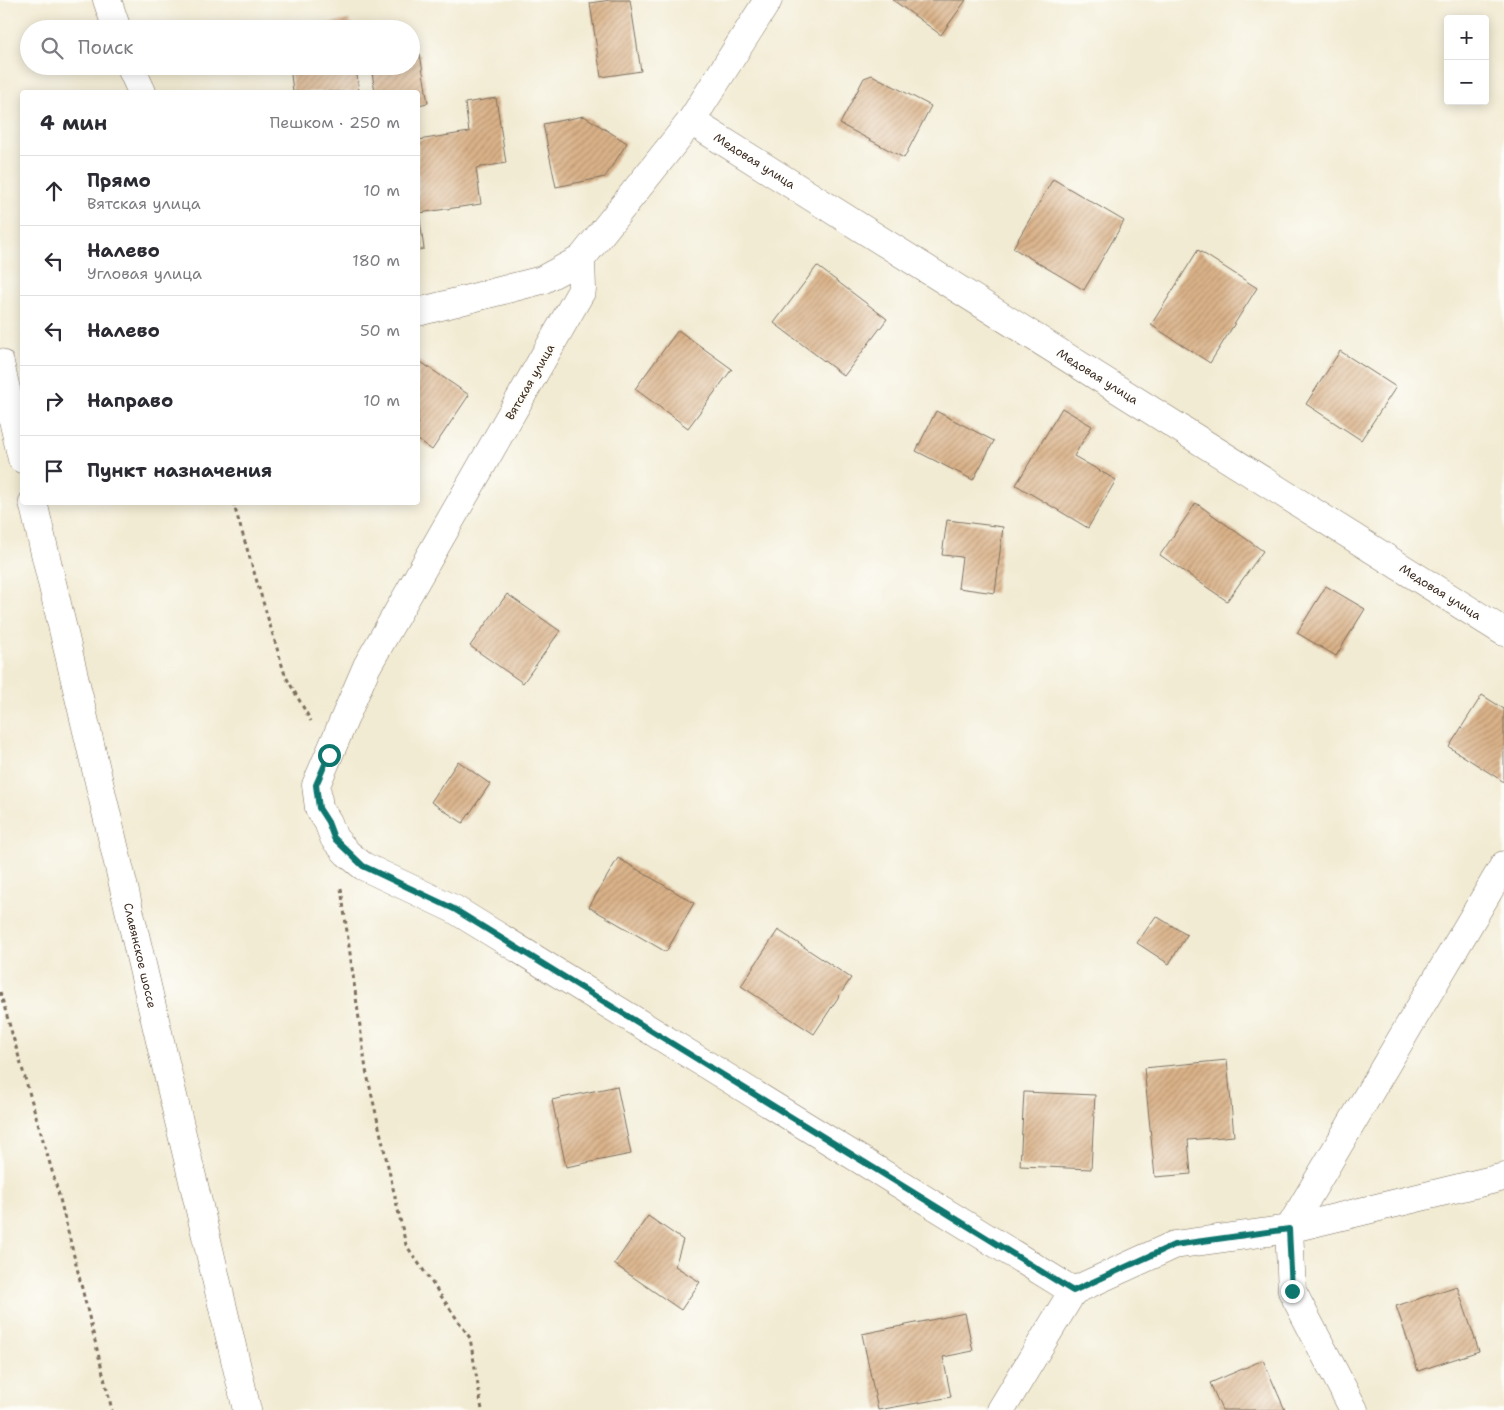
<!DOCTYPE html>
<html lang="ru">
<meta charset="utf-8">
<style>
:root{--surface:#fff;--page:#f2f2f3;--text:#2b2b33;--muted:#7c7c81;--line:#e1e1e2}
body{margin:0;font-family:"Shantell Sans",sans-serif;background:var(--page);color:var(--text)}
.controls{position:absolute;right:15px;top:15px;display:grid;overflow:hidden;border-radius:5px;box-shadow:0 2px 12px #0003}
.controls button{width:45px;height:45px;display:grid;place-items:center;padding:0;border:0;border-bottom:1px solid var(--line);background:var(--surface);color:var(--text);font:25px sans-serif}
.stop{position:absolute;width:15px;height:15px;margin:-11px;border:4px solid #0f766e;border-radius:50%;background:#fff}
.stop.end{background:#0f766e;border-color:#fff;box-shadow:0 1px 5px #0008}
.list{margin:0;padding:0;list-style:none}
h2{display:flex;justify-content:space-between;align-items:center;height:65px;margin:0;padding:0 20px;font-size:21px}
h2 small{font-size:16px;font-weight:400;color:var(--muted)}
.list li{display:grid;grid-template-columns:32px 1fr auto;gap:15px;align-items:center;box-sizing:border-box;height:70px;padding:0 20px;border-top:1px solid var(--line)}
.list b{display:block;font-size:19px;white-space:nowrap}
.list p{margin:0;font-size:16px;white-space:nowrap;color:var(--muted)}
.list em{font-size:16px;font-style:normal;color:var(--muted)}
.icon{flex:none;width:28px;height:28px;fill:none;stroke:currentColor;stroke-width:2;stroke-linecap:round;stroke-linejoin:round}
.map{position:relative;flex:none;width:1504px;height:1410px;overflow:hidden}
.search{position:absolute;background:var(--surface);box-shadow:0 2px 12px #0003;left:20px;top:20px;width:400px;height:55px;display:flex;align-items:center;gap:12px;box-sizing:border-box;padding:0 18px;border-radius:28px;color:var(--muted);font-size:19px}
.panel{position:absolute;background:var(--surface);box-shadow:0 2px 12px #0003;left:20px;top:90px;width:400px;height:415px;border-radius:5px}
.map>svg:first-child{display:block}
</style>
<div class="map">
<svg width="1504" height="1410" viewBox="0 0 1504 1410">
<defs>
<pattern id="building-hatch" width="6" height="6" patternUnits="userSpaceOnUse" patternTransform="scale(1.25)"><rect width="6" height="6" fill="#dab289"/><path d="M-1 1l2-2M0 6l6-6M5 7l2-2" fill="none" stroke="#b2916f"/></pattern>
</defs>
<rect width="100%" height="100%" fill="#fdfcf7"/>
<filter id="ink" filterUnits="userSpaceOnUse"><feTurbulence type="fractalNoise" baseFrequency=".02" numOctaves="2"/><feDisplacementMap in="SourceGraphic" scale="10" xChannelSelector="R" yChannelSelector="G"/><feConvolveMatrix kernelMatrix="1 2 1 2 8 2 1 2 1" color-interpolation-filters="sRGB"/></filter>
<filter id="wash" filterUnits="userSpaceOnUse"><feTurbulence type="fractalNoise" baseFrequency=".0096" numOctaves="4" result="noise"/><feDisplacementMap in="SourceGraphic" scale="20" xChannelSelector="R" yChannelSelector="G"/><feGaussianBlur stdDeviation="1.12" result="paint"/><feColorMatrix in="noise" values="0 0 0 0 0 0 0 0 0 0 0 0 0 0 0 0 0 1.4 0 .05"/><feComposite in="paint" operator="in"/></filter>
<g filter="url(#wash)">
<rect width="100%" height="100%" fill="#f2ebd3"/>
<g id="blocks">
<path fill="url(#building-hatch)" d="M 610,0 L 630,0 L 641,71 L 601,77 L 590,3 Z
M 893,0 L 966,0 L 941,35 Z
M 350,20 L 351,29 L 293,29 L 292,28 Z
M 420,54 L 428,103 L 418,105 L 418,92 L 375,92 L 371,66 L 411,66 L 411,56 Z
M 290,66 L 356,66 L 359,92 L 293,92 Z
M 872,75 L 931,106 L 904,158 L 840,124 L 864,78 Z
M 496,98 L 506,163 L 476,168 L 481,204 L 419,213 L 424,249 L 418,250 L 418,140 L 469,132 L 465,103 Z
M 584,116 L 627,143 L 605,177 L 556,187 L 543,124 Z
M 1053,179 L 1124,221 L 1084,290 L 1013,248 Z
M 1198,250 L 1257,288 L 1210,363 L 1151,325 Z
M 817,266 L 887,319 L 844,376 L 774,323 Z
M 678,330 L 732,369 L 688,428 L 635,389 Z
M 1340,351 L 1396,387 L 1361,440 L 1306,404 Z
M 418,360 L 469,395 L 432,450 L 418,440 Z
M 1062,408 L 1092,426 L 1074,456 L 1116,480 L 1088,528 L 1016,485 Z
M 936,411 L 994,441 L 973,480 L 916,451 Z
M 1196,503 L 1263,551 L 1227,601 L 1160,555 Z
M 947,520 L 1003,527 L 995,593 L 958,588 L 962,557 L 942,555 Z
M 1326,586 L 1365,609 L 1336,656 L 1297,633 Z
M 507,594 L 560,631 L 523,683 L 470,646 Z
M 1482,695 L 1504,709 L 1504,782 L 1449,747 Z
M 458,761 L 490,784 L 463,823 L 431,802 Z
M 618,858 L 694,903 L 666,952 L 589,907 Z
M 1156,916 L 1187,935 L 1169,964 L 1137,943 Z
M 778,930 L 851,978 L 814,1034 L 741,986 Z
M 1227,1060 L 1234,1136 L 1188,1140 L 1191,1174 L 1155,1177 L 1144,1068 Z
M 617,1086 L 631,1154 L 566,1167 L 552,1100 Z
M 1024,1092 L 1095,1095 L 1091,1169 L 1020,1166 Z
M 648,1216 L 683,1240 L 675,1266 L 700,1282 L 681,1310 L 614,1264 Z
M 1457,1286 L 1479,1351 L 1418,1371 L 1396,1306 Z
M 965,1313 L 973,1351 L 943,1357 L 951,1397 L 878,1410 L 862,1334 Z
M 1263,1360 L 1285,1410 L 1222,1410 L 1210,1383 Z"/>
</g>
</g>
<g filter="url(#ink)">
<use href="#blocks" fill-opacity="0" stroke="#7b6e5d" stroke-width="1"/>
<g fill="none" stroke-linecap="round" stroke-linejoin="round">
<g stroke="#7b6e5d" stroke-width="29">
<g id="minor">
<path d="M 107,0 L 117,29"/>
<path d="M 768,0 L 691,121 L 581,259 L 582,290 L 367,666 L 316,785 L 319,808 L 328,822 L 334,838 L 347,853 L 363,866 L 454,909 L 1073,1291"/>
<path d="M 130,66 L 142,92"/>
<path id="s1" d="M 691,121 L 1504,632"/>
<path d="M 418,312 L 542,280 L 581,259"/>
<path d="M 1001,1410 L 1073,1291 L 1174,1245 L 1289,1229 L 1504,865"/>
<path d="M 1354,1410 L 1292,1291 L 1289,1229 L 1504,1177"/>
</g>
</g>
<g stroke="#7b6e5d" stroke-width="29">
<g id="major">
<path d="M 0,363 L 22,459"/>
<path id="s2" d="M 33,502 L 247,1410"/>
</g>
</g>
<path stroke="#7b6e5d" stroke-width="3" stroke-dasharray="4 4" stroke-linecap="butt" d="M 233,502 L 285,675 L 311,721
M 341,888 L 366,1070 L 406,1245 L 470,1338 L 482,1410
M 0,992 L 59,1195 L 112,1410"/>
<use href="#minor" stroke="#fff" stroke-width="28"/>
<use href="#major" stroke="#fff" stroke-width="28"/>
</g>
</g>
<g fill="none" stroke-linecap="round" stroke-linejoin="round" filter="url(#ink)">
<path stroke="#0f766e" stroke-width="6" d="M 329,755 L 316,785 L 319,808 L 328,822 L 334,838 L 363,866 L 454,909 L 1073,1291 L 1174,1245 L 1289,1229 L 1292,1291"/>
</g>
<g text-anchor="middle" dominant-baseline="central" stroke-width="4" stroke-linejoin="round" paint-order="stroke">
<g font-size="12" fill="#3b2a1e" stroke="#fdfcf7">
<text stroke="none"><textPath href="#s1" startOffset="75">Медовая улица</textPath></text>
<text stroke="none"><textPath href="#s1" startOffset="480">Медовая улица</textPath></text>
<text transform="translate(530 382) rotate(-60)">Вятская улица</text>
<text stroke="none"><textPath href="#s1" startOffset="885">Медовая улица</textPath></text>
<text stroke="none"><textPath href="#s2" startOffset="466">Славянское шоссе</textPath></text>
</g>
</g>
</svg>
<div class="controls">
<button>+</button>
<button>−</button>
</div>
<div class="stop" style="left:329px;top:755px"></div>
<div class="stop end" style="left:1292px;top:1291px"></div>
<div class="search"><svg class="icon" aria-label="search" viewBox="0 0 24 24"><circle cx="10" cy="10" r="6"/><path d="M15 15l6 6"/></svg>Поиск</div>
<section class="panel">
<h2>4 мин<small>Пешком · 250 m</small></h2>
<ul class="list">
<li><svg class="icon" aria-label="ahead" viewBox="0 0 24 24"><path d="M12 20V5M6 11l6-6 6 6"/></svg><div><b>Прямо</b><p>Вятская улица</p></div><em>10 m</em></li>
<li><svg class="icon" aria-label="left" viewBox="0 0 24 24"><path d="M17 20v-9H6M10 6l-5 5 5 5"/></svg><div><b>Налево</b><p>Угловая улица</p></div><em>180 m</em></li>
<li><svg class="icon" aria-label="left" viewBox="0 0 24 24"><path d="M17 20v-9H6M10 6l-5 5 5 5"/></svg><div><b>Налево</b></div><em>50 m</em></li>
<li><svg class="icon" aria-label="right" viewBox="0 0 24 24"><path d="M7 20v-9h11M14 6l5 5-5 5"/></svg><div><b>Направо</b></div><em>10 m</em></li>
<li><svg class="icon" aria-label="arrive" viewBox="0 0 24 24"><path d="M6 21V4h12l-3 4 3 4H6"/></svg><div><b>Пункт назначения</b></div></li>
</ul>
</section>
</div>
